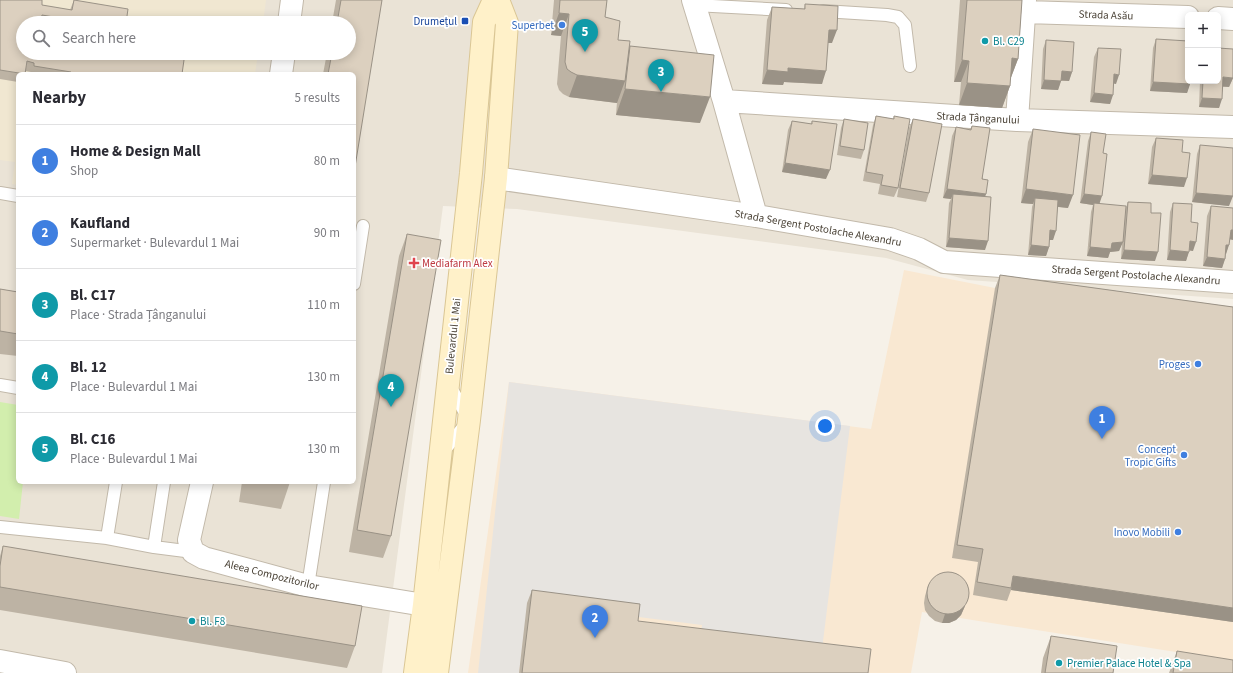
<!DOCTYPE html>
<meta charset="utf-8">
<style>
:root{--surface:#fff;--page:#f7f7f7;--text:#2b2b33;--muted:#7c7c81;--line:#e1e1e2;--accent:#0f766e}
body{margin:0;font-family:"Source Sans 3",sans-serif;background:var(--page);color:var(--text)}
.controls{position:absolute;right:12px;top:12px;display:grid;overflow:hidden;border-radius:6px;box-shadow:0 2px 10px #0003}
.controls button{width:36px;height:36px;display:grid;place-items:center;padding:0;border:0;border-bottom:1px solid var(--line);background:var(--surface);color:var(--text);font:20px sans-serif}
.you{position:absolute;left:825px;top:426px;width:14px;height:14px;margin:-10px;border:3px solid #fff;border-radius:50%;background:#1a73e8;box-shadow:0 0 0 6px #1a73e833}
.badge{display:grid;place-items:center;width:26px;height:26px;border-radius:50%;background:var(--accent);color:#fff;font-size:13px;font-weight:700}
.pin{position:absolute;translate:-50% -33px;filter:drop-shadow(0 1px 2px #0008)}
.pin::after{content:'';position:absolute;top:21px;width:14px;height:12px;background:inherit;clip-path:polygon(0 0,100% 0,50% 100%)}
.list{margin:0;padding:0;list-style:none}
h2{display:flex;justify-content:space-between;align-items:center;height:52px;margin:0;padding:0 16px;font-size:17px}
h2 small{font-size:13px;font-weight:400;color:var(--muted)}
.list li{display:grid;grid-template-columns:26px 1fr auto;gap:12px;align-items:center;box-sizing:border-box;height:72px;padding:0 16px;border-top:1px solid var(--line)}
.list b{display:block;font-size:15px;white-space:nowrap}
.list p{margin:0;font-size:13px;white-space:nowrap;color:var(--muted)}
.list em{font-size:13px;font-style:normal;color:var(--muted)}
.icon{flex:none;width:22px;height:22px;fill:none;stroke:currentColor;stroke-width:2;stroke-linecap:round;stroke-linejoin:round}
.map{position:relative;flex:none;width:1233px;height:673px;overflow:hidden}
.search{position:absolute;background:var(--surface);box-shadow:0 2px 10px #0003;left:16px;top:16px;width:340px;height:44px;display:flex;align-items:center;gap:10px;box-sizing:border-box;padding:0 14px;border-radius:22px;color:var(--muted);font-size:15px}
.panel{position:absolute;background:var(--surface);box-shadow:0 2px 10px #0003;left:16px;top:72px;width:340px;height:412px;border-radius:6px}
.map>svg:first-child{display:block}
</style>
<div class="map">
<svg width="1233" height="673" viewBox="0 0 1233 673">
<rect width="100%" height="100%" fill="#f6f1e8"/>
<path fill="#eae3d6" fill-rule="evenodd" d="M 0,0 L 1233,0 L 1233,299 L 968,280 L 886,258 L 517,209 L 443,206 L 382,673 L 0,673 ZM 1188,15 L 1218,15 L 1218,81 L 1188,81 ZM 23,23 L 349,23 L 349,53 L 23,53 ZM 18,74 L 354,74 L 354,482 L 18,482 Z"/>
<path fill="#f9e8d2" d="M 904,270 L 995,288 L 1233,307 L 1233,661 L 922,612 L 911,673 L 468,673 L 509,382 L 871,429 Z"/>
<path fill="#f0e7d1" d="M 0,0 L 266,0 L 263,23 L 23,23 L 23,53 L 258,53 L 255,74 L 18,74 L 18,185 L 12,184 L 15,162 L 0,160 Z"/>
<path fill="#d2eead" d="M 0,402 L 18,405 L 18,482 L 23,482 L 19,519 L 0,516 Z"/>
<path fill="#e7e4e0" d="M 509,382 L 850,426 L 821,657 L 700,642 L 702,625 L 528,603 L 519,673 L 478,673 Z"/>
<g fill="none" stroke-linecap="round" stroke-linejoin="round">
<g stroke="#c2b9aa" stroke-width="14">
<path id="service" d="M 694,5 L 786,10
M 823,11 L 887,15 L 898,17 L 905,25 L 910,66
M 0,193 L 18,196
M 354,284 L 363,226
M 0,385 L 18,388
M 443,452 L 469,420 L 450,386
M 0,527 L 107,538 L 154,547 L 193,552
M 107,538 L 116,482
M 154,547 L 164,482
M 308,586 L 324,482"/>
</g>
<g stroke="#c2b9aa" stroke-width="24">
<path id="minor" d="M 693,0 L 724,101 L 756,216
M 1025,12 L 1188,17
M 1218,18 L 1233,19
M 289,23 L 292,0
M 281,74 L 284,53
M 724,101 L 1017,120 L 1233,127
M 1017,120 L 1025,0
M 496,178 L 756,216 L 890,239 L 919,249 L 944,262 L 1233,282
M 202,482 L 189,540 L 193,552 L 204,558 L 308,586 L 424,605
M 0,661 L 65,673"/>
</g>
<g stroke="#dac694" stroke-width="24">
<path id="secondary" d="M 415,673 L 424,605 L 471,173 L 484,22 L 494,0
M 437,673 L 469,420 L 496,178 L 507,23 L 498,0"/>
</g>
<use href="#service" stroke="#fff" stroke-width="12"/>
<use href="#minor" stroke="#fff" stroke-width="22"/>
<use href="#secondary" stroke="#fff1c9" stroke-width="22"/>
</g>
<path fill="#bdb3a4" d="M 0,0 L 70,10 L 74,0 L 126,23 L 23,23 L 23,53 L 182,74 L 30,74 L 31,72 L 26,71 L 25,74 L 18,74 L 18,82 L 0,79 Z
M 336,0 L 382,0 L 354,74 L 323,74 L 327,53 L 349,53 L 349,23 L 332,23 Z
M 554,0 L 607,0 L 605,17 L 618,40 L 629,50 L 630,46 L 700,123 L 616,115 L 617,102 L 617,103 L 569,97 L 563,94 L 559,90 L 557,84 L 561,36 L 551,35 Z
M 960,0 L 1022,0 L 1018,59 L 1010,80 L 1010,86 L 1002,108 L 959,105 L 961,82 L 954,82 Z
M 805,4 L 832,43 L 828,43 L 822,84 L 784,82 L 783,85 L 762,84 L 767,20 L 772,7 L 804,9 Z
M 1156,39 L 1190,84 L 1187,93 L 1150,91 L 1153,48 Z
M 1046,40 L 1072,72 L 1069,81 L 1061,81 L 1058,90 L 1041,89 L 1043,49 Z
M 1098,48 L 1116,84 L 1114,83 L 1110,104 L 1090,102 L 1094,57 Z
M 1233,78 L 1229,87 L 1223,87 L 1219,108 L 1199,107 L 1200,81 L 1218,81 Z
M 876,116 L 893,119 L 894,116 L 898,188 L 894,197 L 878,194 L 880,184 L 863,181 L 873,125 Z
M 844,119 L 864,150 L 861,159 L 837,155 L 841,128 Z
M 913,119 L 929,193 L 926,202 L 897,197 L 909,128 Z
M 792,121 L 811,124 L 812,121 L 826,179 L 782,172 L 788,130 Z
M 972,126 L 986,194 L 985,197 L 985,250 L 946,247 L 949,203 L 951,199 L 943,198 L 952,136 L 956,127 L 970,129 Z
M 1033,129 L 1068,208 L 1058,207 L 1053,240 L 1049,240 L 1049,247 L 1046,256 L 1028,255 L 1032,207 L 1033,204 L 1021,203 L 1028,142 Z
M 1091,132 L 1103,153 L 1099,204 L 1125,210 L 1128,202 L 1151,213 L 1155,261 L 1121,259 L 1122,243 L 1119,251 L 1110,252 L 1108,258 L 1087,256 L 1091,212 L 1093,205 L 1080,203 L 1088,141 Z
M 18,133 L 18,147 L 16,146 Z
M 1156,138 L 1182,152 L 1184,187 L 1148,184 L 1152,147 Z
M 1200,145 L 1229,206 L 1192,202 L 1197,154 Z
M 1173,203 L 1191,222 L 1193,251 L 1189,250 L 1186,261 L 1167,260 L 1170,212 Z
M 1211,206 L 1230,240 L 1226,254 L 1225,259 L 1222,268 L 1203,266 L 1207,216 Z
M 407,234 L 391,536 L 383,558 L 349,552 L 399,256 Z
M 1000,275 L 1233,307 L 1233,622 L 1011,590 L 1007,601 L 973,595 L 978,562 L 952,558 L 995,288 Z
M 0,289 L 18,292 L 18,356 L 0,354 Z
M 242,482 L 290,482 L 281,509 L 239,502 Z
M 3,546 L 355,646 L 347,668 L 0,610 L 0,556 Z
M 928,586 L 965,606 L 961,615 L 956,620 L 949,623 L 942,623 L 935,621 L 929,616 L 925,610 L 924,603 L 925,596 Z
M 532,590 L 638,621 L 868,673 L 519,673 L 527,603 Z
M 1051,636 L 1113,673 L 1041,673 L 1043,658 Z
M 1177,651 L 1233,673 L 1169,673 Z"/>
<path fill="#9a9286" d="M 559,13 L 569,14 L 561,36 L 551,35 Z
M 829,30 L 837,30 L 832,43 L 824,43 Z
M 1012,58 L 1018,59 L 1010,80 Z
M 962,60 L 969,61 L 961,82 L 954,82 Z
M 788,68 L 826,71 L 822,84 L 784,82 L 783,85 L 762,84 L 767,70 Z
M 1062,71 L 1072,72 L 1069,81 L 1058,80 Z
M 1114,74 L 1119,75 L 1116,84 L 1111,83 Z
M 577,75 L 625,81 L 617,103 L 569,97 Z
M 1223,77 L 1233,78 L 1229,87 L 1220,86 Z
M 1044,80 L 1061,81 L 1058,90 L 1041,89 Z
M 1153,82 L 1190,84 L 1187,93 L 1150,91 Z
M 967,83 L 1010,86 L 1002,108 L 959,105 Z
M 625,89 L 710,97 L 700,123 L 616,115 Z
M 1094,93 L 1113,95 L 1110,104 L 1090,102 Z
M 1202,98 L 1222,99 L 1219,108 L 1199,107 Z
M 18,141 L 18,147 L 16,146 Z
M 785,163 L 830,170 L 826,179 L 782,172 Z
M 1152,175 L 1187,178 L 1184,187 L 1148,184 Z
M 947,189 L 986,194 L 982,203 L 953,194 L 951,199 L 943,198 Z
M 1026,189 L 1073,195 L 1068,208 L 1035,204 L 1035,198 L 1033,204 L 1021,203 Z
M 1196,193 L 1233,196 L 1229,206 L 1192,202 Z
M 1084,194 L 1102,196 L 1099,205 L 1094,203 L 1093,205 L 1080,203 Z
M 1050,230 L 1056,231 L 1053,240 L 1047,240 Z
M 1231,230 L 1233,230 L 1233,240 L 1228,239 Z
M 949,238 L 988,241 L 985,250 L 946,247 Z
M 1190,241 L 1196,242 L 1193,251 L 1187,250 Z
M 1123,242 L 1119,251 L 1110,252 L 1108,258 L 1087,256 L 1090,247 L 1112,243 Z
M 1031,245 L 1049,247 L 1046,256 L 1028,255 Z
M 1226,245 L 1229,245 L 1226,254 L 1223,254 Z
M 1124,250 L 1158,252 L 1155,261 L 1121,259 Z
M 1170,250 L 1189,252 L 1186,261 L 1167,260 Z
M 1207,257 L 1225,259 L 1222,268 L 1203,266 Z
M 1013,576 L 1233,608 L 1233,622 L 1011,590 Z
M 965,606 L 961,615 L 956,620 L 949,623 L 942,623 L 945,614 Z"/>
<path fill="#dcd0bf" stroke="#9a9286" d="M 0,0 L 42,0 L 42,5 L 72,10 L 74,0 L 128,9 L 126,23 L 70,23 L 71,20 L 42,15 L 40,23 L 23,23 L 23,53 L 185,53 L 182,74 L 71,74 L 71,72 L 34,66 L 34,63 L 27,61 L 25,74 L 0,70 Z
M 341,0 L 382,0 L 354,173 L 354,74 L 328,74 L 332,53 L 349,53 L 349,23 L 337,23 Z
M 560,0 L 607,0 L 605,17 L 620,21 L 618,40 L 630,41 L 625,81 L 577,75 L 571,72 L 567,69 L 565,62 L 569,14 L 559,13 Z
M 967,0 L 1022,0 L 1018,59 L 1012,58 L 1010,86 L 967,83 L 969,61 L 962,60 Z
M 805,4 L 838,6 L 837,30 L 829,30 L 826,71 L 788,68 L 788,72 L 767,70 L 772,7 L 805,9 Z
M 1156,39 L 1188,41 L 1188,81 L 1190,81 L 1190,84 L 1153,82 Z
M 1046,40 L 1074,42 L 1072,72 L 1062,71 L 1061,81 L 1044,80 Z
M 630,46 L 714,55 L 710,97 L 625,89 Z
M 1098,48 L 1121,49 L 1119,75 L 1114,74 L 1113,95 L 1094,93 Z
M 1218,48 L 1233,49 L 1233,78 L 1223,77 L 1222,99 L 1202,98 L 1203,81 L 1218,81 Z
M 876,116 L 894,119 L 894,116 L 910,119 L 898,188 L 881,185 L 883,175 L 866,172 Z
M 844,119 L 868,123 L 864,150 L 840,146 Z
M 913,119 L 942,124 L 929,193 L 900,188 Z
M 792,121 L 812,124 L 812,121 L 837,124 L 830,170 L 785,163 Z
M 972,126 L 990,128 L 982,179 L 988,180 L 986,194 L 947,189 L 956,127 L 971,130 Z
M 1033,129 L 1080,135 L 1073,195 L 1026,189 Z
M 1091,132 L 1106,134 L 1103,153 L 1107,154 L 1102,196 L 1084,194 Z
M 1156,138 L 1183,140 L 1182,152 L 1190,153 L 1187,178 L 1152,175 Z
M 1200,145 L 1233,148 L 1233,196 L 1196,193 Z
M 953,194 L 991,197 L 988,241 L 949,238 Z
M 1035,198 L 1058,200 L 1056,231 L 1050,230 L 1049,247 L 1031,245 Z
M 1128,202 L 1151,203 L 1151,213 L 1161,213 L 1158,252 L 1124,250 Z
M 1094,203 L 1126,206 L 1123,242 L 1112,243 L 1111,249 L 1090,247 Z
M 1173,203 L 1192,204 L 1191,222 L 1198,223 L 1196,242 L 1190,241 L 1189,252 L 1170,250 Z
M 1211,206 L 1233,208 L 1233,230 L 1231,230 L 1229,245 L 1226,245 L 1225,259 L 1207,257 Z
M 407,234 L 441,240 L 391,536 L 357,530 Z
M 1000,275 L 1233,307 L 1233,608 L 1013,576 L 1011,588 L 977,582 L 983,549 L 957,545 Z
M 0,289 L 18,292 L 18,334 L 0,331 Z
M 3,546 L 362,606 L 355,646 L 0,587 L 0,566 Z
M927 593a21 21 0 1 1 42 0a21 21 0 1 1-42 0Z
M 532,590 L 640,604 L 638,621 L 871,649 L 868,673 L 522,673 Z
M 1051,636 L 1117,646 L 1113,673 L 1045,673 Z
M 1177,651 L 1233,660 L 1233,673 L 1173,673 Z"/>
<rect fill="#1a4fb4" stroke="#fff" stroke-width="1.5" x="461" y="17" width="8" height="8" rx="2"/>
<g fill="#3f7fe0" stroke="#fff" stroke-width="1.5">
<circle cx="562" cy="25" r="4"/>
<circle cx="1198" cy="364" r="4"/>
<circle cx="1184" cy="455" r="4"/>
<circle cx="1178" cy="532" r="4"/>
</g>
<g fill="#0f9aa8" stroke="#fff" stroke-width="1.5">
<circle cx="985" cy="41" r="4"/>
<circle cx="192" cy="621" r="4"/>
<circle cx="1059" cy="663" r="4"/>
</g>
<path fill="#e0444e" stroke="#fff" stroke-width="1.5" d="M412 257h4v4h4v4h-4v4h-4v-4h-4v-4h4z"/>
<g text-anchor="middle" dominant-baseline="central" stroke-width="3.5" stroke-linejoin="round" paint-order="stroke">
<g font-size="11" fill="#4a4236" stroke="#fff">
<text transform="translate(1106 15) rotate(2)">Strada Asău</text>
<text transform="translate(978 118) rotate(3)">Strada Țânganului</text>
<text transform="translate(818 228) rotate(10)">Strada Sergent Postolache Alexandru</text>
<text transform="translate(1136 275) rotate(4)">Strada Sergent Postolache Alexandru</text>
<text transform="translate(453 336) rotate(-84)">Bulevardul 1 Mai</text>
<text transform="translate(272 575) rotate(14)">Aleea Compozitorilor</text>
</g>
<g font-size="11" fill="#164399" stroke="#fff" text-anchor="end">
<text x="457" y="21">Drumețul</text>
</g>
<g font-size="11" fill="#366cbe" stroke="#fff" text-anchor="end">
<text x="554" y="25">Superbet</text>
<text x="1190" y="364">Proges</text>
<text x="1176" y="449">Concept<tspan x="1176" dy="13">Tropic Gifts</tspan></text>
<text x="1170" y="532">Inovo Mobili</text>
</g>
<g font-size="11" fill="#0d838f" stroke="#fff" text-anchor="start">
<text x="993" y="41">Bl. C29</text>
<text x="200" y="621">Bl. F8</text>
<text x="1067" y="663">Premier Palace Hotel &amp; Spa</text>
</g>
<g font-size="11" fill="#be3a42" stroke="#fff" text-anchor="start">
<text x="422" y="263">Mediafarm Alex</text>
</g>
</g>
</svg>
<div class="controls">
<button>+</button>
<button>−</button>
</div>
<div class="you"></div>
<div class="pin badge" style="left:1102px;top:439px;background:#3f7fe0">1</div>
<div class="pin badge" style="left:595px;top:638px;background:#3f7fe0">2</div>
<div class="pin badge" style="left:661px;top:92px;background:#0f9aa8">3</div>
<div class="pin badge" style="left:391px;top:407px;background:#0f9aa8">4</div>
<div class="pin badge" style="left:585px;top:52px;background:#0f9aa8">5</div>
<div class="search"><svg class="icon" aria-label="search" viewBox="0 0 24 24"><circle cx="10" cy="10" r="6"/><path d="M15 15l6 6"/></svg>Search here</div>
<section class="panel">
<h2>Nearby<small>5 results</small></h2>
<ul class="list">
<li><span class="badge" style="background:#3f7fe0">1</span><div><b>Home &amp; Design Mall</b><p>Shop</p></div><em>80 m</em></li>
<li><span class="badge" style="background:#3f7fe0">2</span><div><b>Kaufland</b><p>Supermarket · Bulevardul 1 Mai</p></div><em>90 m</em></li>
<li><span class="badge" style="background:#0f9aa8">3</span><div><b>Bl. C17</b><p>Place · Strada Țânganului</p></div><em>110 m</em></li>
<li><span class="badge" style="background:#0f9aa8">4</span><div><b>Bl. 12</b><p>Place · Bulevardul 1 Mai</p></div><em>130 m</em></li>
<li><span class="badge" style="background:#0f9aa8">5</span><div><b>Bl. C16</b><p>Place · Bulevardul 1 Mai</p></div><em>130 m</em></li>
</ul>
</section>
</div>
